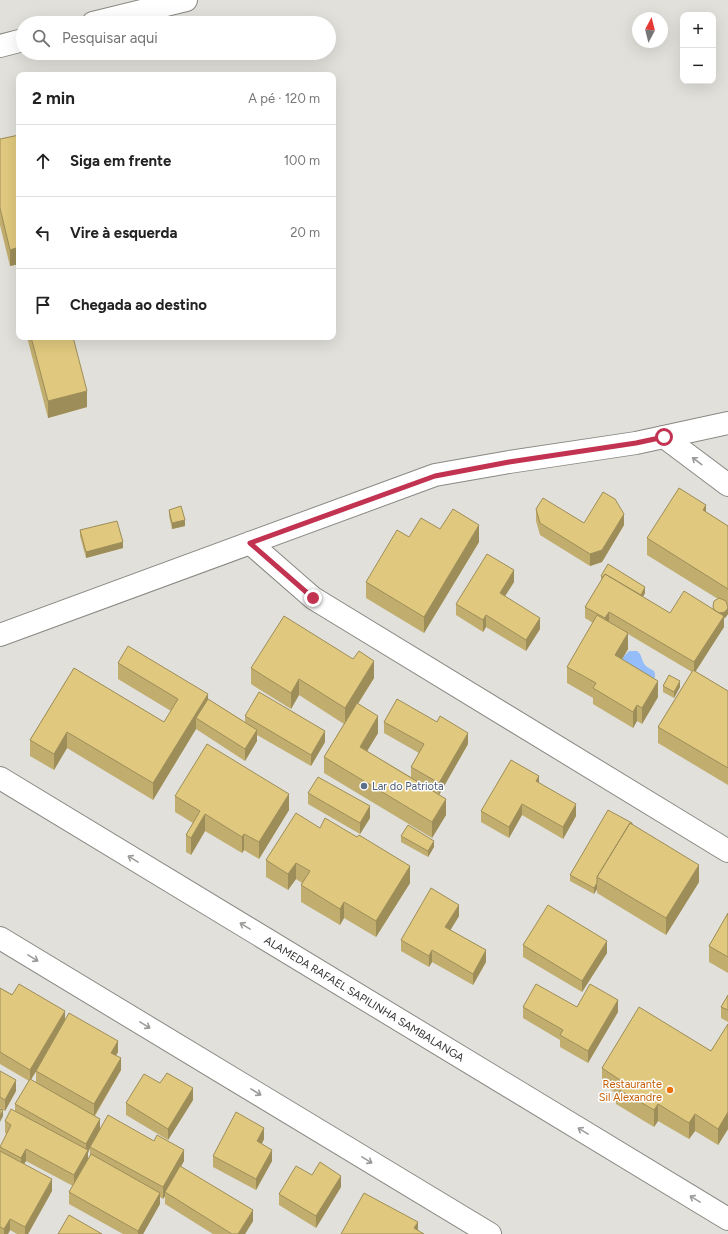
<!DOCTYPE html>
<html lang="pt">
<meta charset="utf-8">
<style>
:root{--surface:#fff;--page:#f6f6f6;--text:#222;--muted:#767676;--line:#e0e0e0}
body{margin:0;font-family:Figtree,sans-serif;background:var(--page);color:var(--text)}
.controls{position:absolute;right:12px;top:12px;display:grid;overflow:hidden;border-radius:8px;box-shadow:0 4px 16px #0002}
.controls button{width:36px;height:36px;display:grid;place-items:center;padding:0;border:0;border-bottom:1px solid var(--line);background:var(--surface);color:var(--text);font:20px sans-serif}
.compass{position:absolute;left:632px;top:12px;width:36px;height:36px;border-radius:50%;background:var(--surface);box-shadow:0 4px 16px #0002;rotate:7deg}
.stop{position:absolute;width:12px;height:12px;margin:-9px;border:3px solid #c23251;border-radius:50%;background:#fff}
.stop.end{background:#c23251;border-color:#fff;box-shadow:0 1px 4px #0008}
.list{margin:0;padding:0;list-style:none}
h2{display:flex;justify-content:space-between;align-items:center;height:52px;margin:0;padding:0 16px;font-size:17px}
h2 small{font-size:13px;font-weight:400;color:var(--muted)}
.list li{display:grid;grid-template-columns:26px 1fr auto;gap:12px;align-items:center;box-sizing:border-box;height:72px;padding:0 16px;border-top:1px solid var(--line)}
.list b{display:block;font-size:15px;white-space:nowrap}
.list em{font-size:13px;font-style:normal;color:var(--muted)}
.icon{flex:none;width:22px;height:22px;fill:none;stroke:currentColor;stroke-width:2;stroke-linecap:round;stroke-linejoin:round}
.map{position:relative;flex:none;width:728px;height:1234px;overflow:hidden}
.search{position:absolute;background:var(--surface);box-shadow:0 4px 16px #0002;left:16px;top:16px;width:320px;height:44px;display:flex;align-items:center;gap:10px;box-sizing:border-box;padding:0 14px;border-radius:22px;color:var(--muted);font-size:15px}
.panel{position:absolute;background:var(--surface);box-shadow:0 4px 16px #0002;left:16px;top:72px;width:320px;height:268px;border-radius:8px}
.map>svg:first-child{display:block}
</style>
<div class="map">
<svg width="728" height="1234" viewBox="0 0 728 1234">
<rect width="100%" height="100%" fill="#e1e0da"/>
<path fill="#95bdfa" d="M 629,651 L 637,651 C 643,656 641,660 645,665 C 650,671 658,668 654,680 L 622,661 L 623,657 Z"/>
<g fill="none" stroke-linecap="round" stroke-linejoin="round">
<g stroke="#898883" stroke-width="24">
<g id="minor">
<path d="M 93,23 L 186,0"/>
<path d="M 0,46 L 23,40"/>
<path d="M 664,437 L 728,485"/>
<path d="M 250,543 L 313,598 L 728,851"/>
<path d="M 0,635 L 435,475 L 509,462 L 636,443 L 728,423"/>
<path id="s1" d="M 0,778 L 728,1219"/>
<path d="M 0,938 L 490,1234"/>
</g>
</g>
<use href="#minor" stroke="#fff" stroke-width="22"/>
</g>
<path fill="#c1ad6d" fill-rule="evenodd" d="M 19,135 L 19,264 L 10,266 L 0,225 L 0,139 Z
M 18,287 L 19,287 L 19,306 L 18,303 Z
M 27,337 L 73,337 L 87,407 L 48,418 Z
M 536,509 L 584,523 L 624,525 L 602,562 L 590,566 L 540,535 L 536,521 Z
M 169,510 L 185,526 L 172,529 L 169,516 Z
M 706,512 L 728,526 L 728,605 L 727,605 L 728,614 L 725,618 L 724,618 L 724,627 L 695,671 L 728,691 L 728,785 L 658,743 L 658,727 L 692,672 L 628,634 L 628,649 L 622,659 L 658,697 L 642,724 L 637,721 L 633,728 L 593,704 L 593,698 L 567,683 L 567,667 L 593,623 L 585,618 L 585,607 L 601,581 L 601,576 L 645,593 L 643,597 L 670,613 L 713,609 L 713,606 L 718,599 L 647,555 L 647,538 Z
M 440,529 L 479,542 L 424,633 L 366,598 L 366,582 L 409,537 Z
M 80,530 L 123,548 L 86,558 L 80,536 Z
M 514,582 L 505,596 L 540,629 L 526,651 L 486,627 L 483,632 L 456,615 L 456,604 Z
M 118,663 L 208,699 L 245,722 L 245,716 L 325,742 L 311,766 L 257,735 L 257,741 L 245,761 L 196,729 L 153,800 L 67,748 L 54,770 L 30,756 L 30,740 L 74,668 L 164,722 L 171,711 L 118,679 Z
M 251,668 L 374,678 L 358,704 L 378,733 L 367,751 L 411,777 L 411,767 L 419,753 L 384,733 L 384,722 L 468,744 L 439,795 L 446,815 L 432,838 L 324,773 L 324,757 L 344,724 L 299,695 L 291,709 L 251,684 Z
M 663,686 L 680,687 L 674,698 L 663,692 Z
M 539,783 L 576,816 L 563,839 L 522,815 L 509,838 L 481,822 L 481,811 Z
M 308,793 L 370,818 L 360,834 L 308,804 Z
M 175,796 L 289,810 L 259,859 L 244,850 L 242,853 L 205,831 L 191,855 L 186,852 L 186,835 L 193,823 L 175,812 Z
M 632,825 L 699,882 L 666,935 L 597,893 L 597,889 L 594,894 L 570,881 L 570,875 Z
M 320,828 L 357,837 L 410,883 L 376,937 L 344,918 L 340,925 L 301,902 L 301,885 L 302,883 L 296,879 L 288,890 L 266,877 L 266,860 Z
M 401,836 L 434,847 L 428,857 L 401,842 Z
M 728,913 L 728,973 L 709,962 L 709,946 Z
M 459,916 L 450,930 L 486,962 L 473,985 L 432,962 L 429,967 L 401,951 L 401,940 Z
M 523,945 L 607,953 L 582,992 L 523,957 Z
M 0,988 L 65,1021 L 118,1052 L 116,1055 L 121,1070 L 95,1116 L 100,1129 L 184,1161 L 181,1166 L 253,1221 L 245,1234 L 213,1234 L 165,1204 L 165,1196 L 163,1199 L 160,1197 L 160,1204 L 143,1234 L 123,1234 L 69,1204 L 69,1192 L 73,1186 L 26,1161 L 24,1164 L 52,1191 L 28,1234 L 17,1234 L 10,1230 L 8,1234 L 0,1234 L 0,1147 L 7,1134 L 5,1133 L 5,1121 L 15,1111 L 15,1104 L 29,1081 L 0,1064 ZM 49,1050 L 36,1071 L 36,1083 L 31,1080 ZM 90,1148 L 90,1156 L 88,1160 L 88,1153 Z
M 728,995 L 728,1022 L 721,1018 L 721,1007 Z
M 523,1007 L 577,1007 L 618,1012 L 588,1063 L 560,1047 L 560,1040 L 523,1018 Z
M 728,1024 L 728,1129 L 718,1145 L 695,1131 L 689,1139 L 658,1121 L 654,1127 L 616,1104 L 616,1093 L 602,1084 L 602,1068 L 711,1051 Z
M 0,1071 L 16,1091 L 5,1111 L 0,1108 Z
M 160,1083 L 193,1100 L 168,1140 L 126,1115 L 126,1103 Z
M 264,1139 L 262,1144 L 272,1161 L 256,1190 L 213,1167 L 213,1156 Z
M 312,1175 L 341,1187 L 316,1228 L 279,1205 L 279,1194 Z"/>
<path fill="#9d8d59" d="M 19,247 L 19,264 L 10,266 L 10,250 Z
M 87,391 L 87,407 L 48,418 L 48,401 Z
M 706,505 L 706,522 L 703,510 Z
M 624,514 L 624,525 L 602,562 L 590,566 L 590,554 Z
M 185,520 L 185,526 L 172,529 L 172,523 Z
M 479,525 L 479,542 L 424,633 L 424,617 Z
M 123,542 L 123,548 L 86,558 L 86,552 Z
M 514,570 L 514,582 L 500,604 L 500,593 Z
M 645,587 L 645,593 L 638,605 L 638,599 Z
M 728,608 L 728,614 L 725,618 L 724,618 L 724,627 L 694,674 L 694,662 L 718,613 Z
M 609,612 L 609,623 L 605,630 L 605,618 Z
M 486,615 L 486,627 L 483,632 L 483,620 Z
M 540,618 L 540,629 L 526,651 L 526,640 Z
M 628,633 L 628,649 L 615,671 L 615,655 Z
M 374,661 L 374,678 L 345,724 L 345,708 Z
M 299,679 L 299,695 L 291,709 L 291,693 Z
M 658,681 L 658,697 L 642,724 L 642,708 Z
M 680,681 L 680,687 L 674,698 L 674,692 Z
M 208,694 L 208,710 L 196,718 L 196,729 L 153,800 L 153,783 Z
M 637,705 L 637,721 L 633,728 L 633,712 Z
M 378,716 L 378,733 L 360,763 L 360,747 Z
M 257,730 L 257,741 L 245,761 L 245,749 Z
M 325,731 L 325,742 L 311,766 L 311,755 Z
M 67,732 L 67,748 L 54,770 L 54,754 Z
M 468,733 L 468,744 L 439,795 L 439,783 Z
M 539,776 L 539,787 L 536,781 Z
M 289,794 L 289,810 L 259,859 L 259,842 Z
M 446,799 L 446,815 L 432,838 L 432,822 Z
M 522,804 L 522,815 L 509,838 L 509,827 Z
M 576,804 L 576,816 L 563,839 L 563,827 Z
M 370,806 L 370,818 L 360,834 L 360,823 Z
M 205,814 L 205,831 L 191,855 L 191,838 Z
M 244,834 L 244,850 L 242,853 L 242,837 Z
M 434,841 L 434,847 L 428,857 L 428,851 Z
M 296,863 L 296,879 L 288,890 L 288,874 Z
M 699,865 L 699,882 L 666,935 L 666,918 Z
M 410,866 L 410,883 L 376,937 L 376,921 Z
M 597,883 L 597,889 L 594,894 L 594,888 Z
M 344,902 L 344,918 L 340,925 L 340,909 Z
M 459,905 L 459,916 L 445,939 L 445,927 Z
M 607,941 L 607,953 L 582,992 L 582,981 Z
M 432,950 L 432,962 L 429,967 L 429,956 Z
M 486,950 L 486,962 L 473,985 L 473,974 Z
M 618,1000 L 618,1012 L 588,1063 L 588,1051 Z
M 65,1011 L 65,1022 L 30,1081 L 30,1070 Z
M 118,1041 L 118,1052 L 111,1064 L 111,1053 Z
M 121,1058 L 121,1070 L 94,1116 L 94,1104 Z
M 16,1080 L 16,1091 L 5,1111 L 5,1100 Z
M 193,1088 L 193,1100 L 168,1140 L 168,1129 Z
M 658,1104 L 658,1121 L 654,1127 L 654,1110 Z
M 3,1110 L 3,1116 L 0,1122 L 0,1116 Z
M 728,1112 L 728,1129 L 718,1145 L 718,1129 Z
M 695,1114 L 695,1131 L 689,1139 L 689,1123 Z
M 100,1119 L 100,1130 L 90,1147 L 90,1148 L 88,1153 L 88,1162 L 74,1186 L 74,1175 L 86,1153 L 86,1144 Z
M 264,1128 L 264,1139 L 257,1153 L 257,1141 Z
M 26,1149 L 26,1161 L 21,1169 L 21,1158 Z
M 184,1150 L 184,1161 L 166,1193 L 165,1192 L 165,1196 L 163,1199 L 163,1187 Z
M 272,1150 L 272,1161 L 256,1190 L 256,1179 Z
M 341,1176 L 341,1187 L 316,1228 L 316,1216 Z
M 52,1179 L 52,1191 L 28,1234 L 25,1234 L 25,1227 Z
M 160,1193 L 160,1204 L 143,1234 L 138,1234 L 138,1231 Z
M 253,1210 L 253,1221 L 245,1234 L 238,1234 Z
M 10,1219 L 10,1230 L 8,1234 L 4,1234 L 4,1229 Z
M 418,1222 L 418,1233 L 414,1228 Z"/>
<path fill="#e0c97f" stroke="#9d8d59" d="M 19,135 L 19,247 L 10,250 L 0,208 L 0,139 Z
M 31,337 L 73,337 L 87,391 L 48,401 Z
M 679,488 L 706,505 L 703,510 L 728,526 L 728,589 L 647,538 Z
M 603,492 L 615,499 L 624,514 L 602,550 L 590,554 L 540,523 L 536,509 L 543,498 L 584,523 Z
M 181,506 L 185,520 L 172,523 L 169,510 Z
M 453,509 L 479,525 L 424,617 L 366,582 L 397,530 L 409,537 L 421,518 L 440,529 Z
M 117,521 L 123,542 L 86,552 L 80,530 Z
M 487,554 L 514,570 L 500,593 L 540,618 L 526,640 L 486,615 L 483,620 L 456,604 Z
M 608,564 L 645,587 L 641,595 L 605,574 L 603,577 L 601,576 Z
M 605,574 L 670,613 L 684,591 L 724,616 L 694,662 L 609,612 L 605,618 L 585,607 Z
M 719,598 L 726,601 L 728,608 L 725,612 L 719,613 L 714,610 L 713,606 L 714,601 Z
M 597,615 L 628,633 L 615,655 L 658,681 L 642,708 L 637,705 L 633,712 L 593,688 L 596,683 L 567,667 Z
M 284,616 L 353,659 L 359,651 L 374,661 L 345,708 L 299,679 L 291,693 L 251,668 Z
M 128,646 L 208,694 L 153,783 L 67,732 L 54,754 L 30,740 L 74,668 L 164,722 L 178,699 L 118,663 Z
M 693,670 L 728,691 L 728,768 L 658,727 Z
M 669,675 L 680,681 L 674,692 L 663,686 Z
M 259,692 L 325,731 L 311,755 L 245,716 Z
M 208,699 L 257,730 L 245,749 L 196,718 Z
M 397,699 L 437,722 L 440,716 L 468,733 L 439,783 L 411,767 L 424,744 L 384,722 Z
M 357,703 L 378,716 L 360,747 L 446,799 L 432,822 L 324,757 Z
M 207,744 L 289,794 L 259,842 L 244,834 L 242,837 L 205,814 L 191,838 L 186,835 L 200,811 L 175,796 Z
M 511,760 L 539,776 L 536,781 L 576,804 L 563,827 L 522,804 L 509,827 L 481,811 Z
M 318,777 L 370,806 L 360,823 L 308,793 Z
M 608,810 L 632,823 L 632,824 L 630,823 L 597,877 L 597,883 L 594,888 L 570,875 Z
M 296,813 L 320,828 L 325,818 L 357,837 L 359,835 L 410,866 L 376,921 L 344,902 L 340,909 L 301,885 L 310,871 L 296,863 L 288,874 L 266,860 Z
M 630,823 L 699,865 L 666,918 L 597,877 Z
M 408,825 L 434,841 L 428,851 L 401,836 Z
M 431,888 L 459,905 L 445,927 L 486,950 L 473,974 L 432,950 L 429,956 L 401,940 Z
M 548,905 L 607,941 L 582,981 L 523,945 Z
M 728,913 L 728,957 L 709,946 Z
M 19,984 L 65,1011 L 30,1070 L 0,1052 L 0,988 L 12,995 Z
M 536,984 L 577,1007 L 590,984 L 618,1000 L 588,1051 L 560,1035 L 563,1030 L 523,1007 Z
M 728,995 L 728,1010 L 721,1007 Z
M 639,1007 L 711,1051 L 728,1024 L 728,1112 L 718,1129 L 695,1114 L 689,1123 L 658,1104 L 654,1110 L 616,1088 L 620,1080 L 602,1068 Z
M 69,1013 L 118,1041 L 111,1053 L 121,1058 L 94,1104 L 36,1071 Z
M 0,1071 L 16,1080 L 5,1100 L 0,1097 Z
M 167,1073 L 193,1088 L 168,1129 L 126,1103 L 144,1074 L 160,1083 Z
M 30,1079 L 100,1119 L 86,1144 L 15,1104 Z
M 0,1109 L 3,1110 L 0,1116 Z
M 11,1109 L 88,1150 L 74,1175 L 26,1149 L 21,1158 L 0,1147 L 11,1125 L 5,1121 Z
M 236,1112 L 264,1128 L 257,1141 L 272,1150 L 256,1179 L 213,1156 Z
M 108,1115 L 154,1141 L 157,1135 L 184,1150 L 163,1187 L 90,1147 Z
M 0,1151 L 52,1179 L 25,1227 L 10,1219 L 4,1229 L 0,1227 Z
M 91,1154 L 160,1193 L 138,1231 L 69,1192 Z
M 320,1162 L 341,1176 L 316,1216 L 279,1194 L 296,1166 L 312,1175 Z
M 180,1166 L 253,1210 L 238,1234 L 232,1234 L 165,1192 Z
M 364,1193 L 418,1222 L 414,1228 L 424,1234 L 341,1234 Z
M 69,1215 L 102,1234 L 58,1234 Z"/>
<defs><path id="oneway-shaft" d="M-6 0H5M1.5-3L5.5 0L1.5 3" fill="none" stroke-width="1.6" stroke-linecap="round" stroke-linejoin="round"/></defs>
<g stroke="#9a9a98">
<use href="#oneway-shaft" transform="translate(697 461) rotate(-143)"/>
<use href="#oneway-shaft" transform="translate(133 859) rotate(-149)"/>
<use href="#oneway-shaft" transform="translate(245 926) rotate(-149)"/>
<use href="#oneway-shaft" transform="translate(33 958) rotate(31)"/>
<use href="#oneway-shaft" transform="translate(145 1025) rotate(31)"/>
<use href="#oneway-shaft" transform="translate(256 1092) rotate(31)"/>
<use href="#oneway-shaft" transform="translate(583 1131) rotate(-149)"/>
<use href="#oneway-shaft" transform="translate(367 1160) rotate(31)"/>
<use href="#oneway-shaft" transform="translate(695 1199) rotate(-149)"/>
</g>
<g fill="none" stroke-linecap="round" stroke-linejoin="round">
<path stroke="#c23251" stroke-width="5" d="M 313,598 L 250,543 L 435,476 L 509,462 L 636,443 L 664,437"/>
</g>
<circle fill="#5c6f8a" stroke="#fff" stroke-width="1.5" cx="364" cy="786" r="4"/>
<circle fill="#e8710a" stroke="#fff" stroke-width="1.5" cx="670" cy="1090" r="4"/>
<g text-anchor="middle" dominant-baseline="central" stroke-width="3" stroke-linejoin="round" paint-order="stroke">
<g font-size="11" fill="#4e5e75" stroke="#fff" text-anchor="start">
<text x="372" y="786">Lar do Patriota</text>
</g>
<g font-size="11" fill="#353432" stroke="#fff">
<text stroke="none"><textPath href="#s1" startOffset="426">ALAMEDA RAFAEL SAPILINHA SAMBALANGA</textPath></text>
</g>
<g font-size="11" fill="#c56008" stroke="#fff" text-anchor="end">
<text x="662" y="1084">Restaurante<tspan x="662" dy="13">Sil Alexandre</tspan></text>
</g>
</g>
</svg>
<div class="controls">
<button>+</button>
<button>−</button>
</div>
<svg class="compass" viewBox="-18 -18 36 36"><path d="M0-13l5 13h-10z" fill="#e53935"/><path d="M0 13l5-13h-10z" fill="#767676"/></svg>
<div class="stop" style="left:664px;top:437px"></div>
<div class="stop end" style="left:313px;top:598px"></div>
<div class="search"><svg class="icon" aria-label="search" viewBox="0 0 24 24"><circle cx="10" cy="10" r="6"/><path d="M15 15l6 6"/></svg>Pesquisar aqui</div>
<section class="panel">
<h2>2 min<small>A pé · 120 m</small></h2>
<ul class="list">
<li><svg class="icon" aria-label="ahead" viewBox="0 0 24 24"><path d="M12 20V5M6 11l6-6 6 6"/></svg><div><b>Siga em frente</b></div><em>100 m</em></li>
<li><svg class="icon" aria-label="left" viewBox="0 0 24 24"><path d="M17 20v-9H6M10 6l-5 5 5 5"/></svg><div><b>Vire à esquerda</b></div><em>20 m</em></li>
<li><svg class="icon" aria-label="arrive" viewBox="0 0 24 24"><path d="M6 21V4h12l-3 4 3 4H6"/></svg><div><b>Chegada ao destino</b></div></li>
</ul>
</section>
</div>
